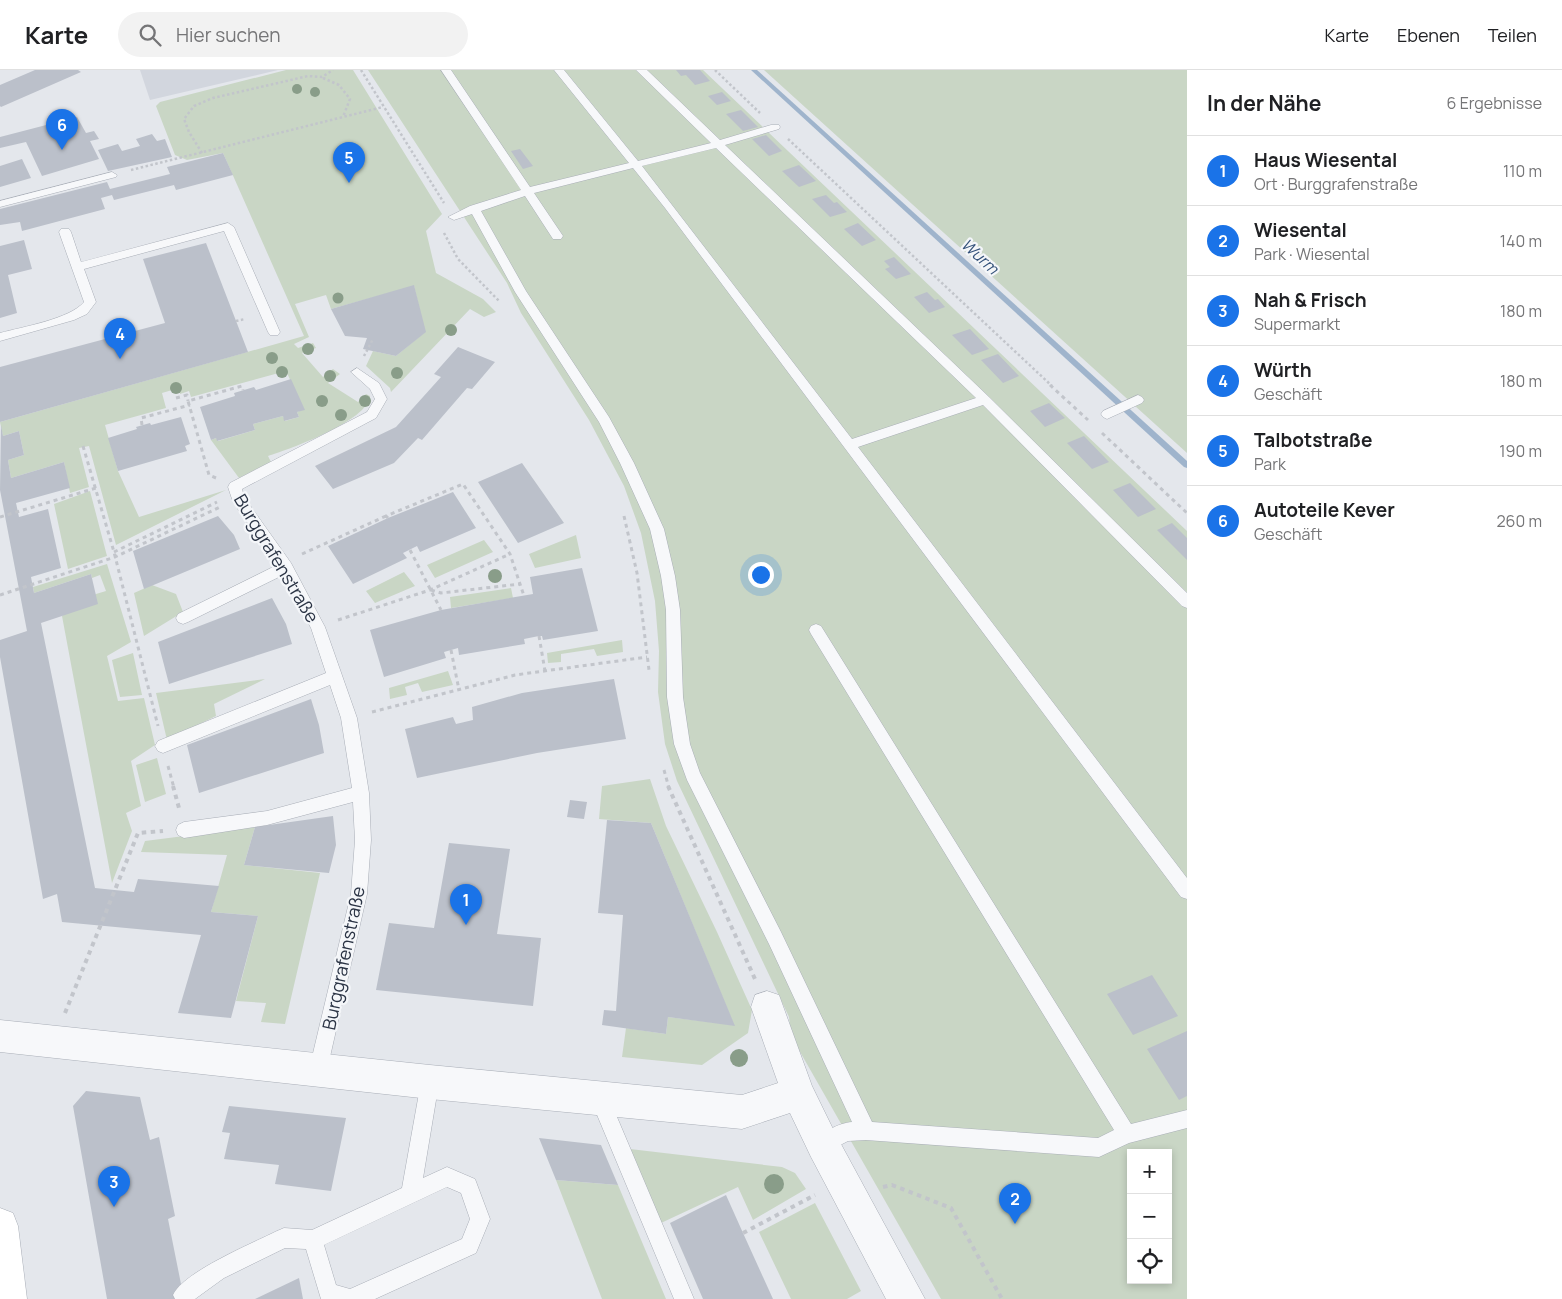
<!DOCTYPE html>
<html lang="de">
<meta charset="utf-8">
<style>
:root{--surface:#fff;--page:#f2f2f2;--text:#202124;--muted:#757577;--line:#e0e0e0;--accent:#1a73e8}
body{margin:0;font-family:Manrope,sans-serif;background:var(--page);color:var(--text)}
.controls{position:absolute;right:15px;bottom:15px;display:grid;overflow:hidden;border-radius:0px;box-shadow:0 2px 8px #0003}
.controls button{width:45px;height:45px;display:grid;place-items:center;padding:0;border:0;border-bottom:1px solid var(--line);background:var(--surface);color:var(--text);font:25px sans-serif}
.you{position:absolute;left:760px;top:504px;width:18px;height:18px;margin:-12px;border:4px solid #fff;border-radius:50%;background:#1a73e8;box-shadow:0 0 0 8px #1a73e833}
.badge{display:grid;place-items:center;width:32px;height:32px;border-radius:50%;background:var(--accent);color:#fff;font-size:16px;font-weight:700}
.pin{position:absolute;translate:-50% -41px;filter:drop-shadow(0 1px 2px #0008)}
.pin::after{content:'';position:absolute;top:26px;width:18px;height:15px;background:inherit;clip-path:polygon(0 0,100% 0,50% 100%)}
.list{margin:0;padding:0;list-style:none}
h2{display:flex;justify-content:space-between;align-items:center;height:65px;margin:0;padding:0 20px;font-size:21px}
h2 small{font-size:16px;font-weight:400;color:var(--muted)}
.list li{display:grid;grid-template-columns:32px 1fr auto;gap:15px;align-items:center;box-sizing:border-box;height:70px;padding:0 20px;border-top:1px solid var(--line)}
.list b{display:block;font-size:19px;white-space:nowrap}
.list p{margin:0;font-size:16px;white-space:nowrap;color:var(--muted)}
.list em{font-size:16px;font-style:normal;color:var(--muted)}
.icon{flex:none;width:28px;height:28px;fill:none;stroke:currentColor;stroke-width:2;stroke-linecap:round;stroke-linejoin:round}
.map{position:relative;flex:none;width:1187px;height:1229px;overflow:hidden}
header{display:flex;align-items:center;gap:30px;box-sizing:border-box;height:70px;padding:0 25px;background:var(--surface);border-bottom:1px solid var(--line)}
header strong{font-size:24px}
nav{display:flex;gap:28px;margin-inline-start:auto;font-size:18px}
.search{width:350px;height:45px;background:var(--page);display:flex;align-items:center;gap:12px;box-sizing:border-box;padding:0 18px;border-radius:28px;color:var(--muted);font-size:19px}
main{display:flex}
aside{flex:1;background:var(--surface)}
.map>svg:first-child{display:block}
</style>
<header>
<strong>Karte</strong>
<div class="search"><svg class="icon" aria-label="search" viewBox="0 0 24 24"><circle cx="10" cy="10" r="6"/><path d="M15 15l6 6"/></svg>Hier suchen</div>
<nav><a>Karte</a><a>Ebenen</a><a>Teilen</a></nav>
</header>
<main>
<div class="map">
<svg width="1187" height="1229" viewBox="0 0 1187 1229">
<rect width="100%" height="100%" fill="#e4e7ec"/>
<path fill="#d2d6de" d="M 140,0 L 278,0 L 150,30 Z"/>
<path fill="#c9d6c5" fill-rule="evenodd" d="M 286,0 L 353,0 L 442,144 L 426,161 L 436,203 L 483,229 L 496,242 L 484,247 L 470,239 L 391,322 L 390,318 L 366,296 L 373,281 L 396,286 L 425,262 L 414,216 L 331,239 L 326,225 L 295,234 L 309,267 L 294,274 L 298,278 L 313,273 L 316,278 L 302,283 L 323,307 L 333,299 L 340,304 L 328,313 L 358,332 L 366,324 L 370,326 C 368,351 290,379 268,386 L 271,392 L 239,408 L 211,370 L 216,368 L 218,371 L 255,360 L 253,354 L 283,346 L 285,351 L 299,347 L 297,342 L 304,339 L 286,301 L 191,327 L 189,321 L 180,324 L 179,318 L 162,323 L 166,338 L 105,355 L 118,401 L 139,447 L 226,420 L 116,475 L 89,376 L 79,378 L 89,417 L 70,423 L 64,392 L 11,408 L 8,390 L 24,385 L 19,361 L 3,366 L 0,352 L 304,266 L 223,83 L 187,90 L 175,85 L 156,36 L 160,32 Z
M 368,0 L 703,0 L 1187,461 L 1187,1229 L 941,1229 L 791,966 L 789,947 L 677,711 L 665,674 L 658,622 L 659,581 L 655,531 L 641,463 L 624,416 L 589,350 L 521,243 L 507,213 ZM 1131,1083 L 1168,1083 L 1168,1210 L 1131,1210 Z
M 764,0 L 1187,0 L 1187,383 Z
M 90,421 L 107,486 L 68,499 L 54,434 Z
M 576,465 L 581,488 L 535,498 L 529,484 Z
M 484,470 L 493,482 L 435,508 L 427,495 Z
M 107,494 L 131,572 L 107,586 L 118,631 L 144,628 L 155,675 L 131,691 L 141,736 L 126,743 L 132,761 L 112,813 L 62,546 L 96,524 L 106,521 L 100,505 L 92,508 L 91,504 L 34,523 L 33,517 Z
M 404,502 L 415,516 L 375,533 L 366,521 Z
M 152,515 L 176,524 L 183,542 L 144,566 L 134,523 Z
M 511,518 L 513,528 L 451,538 L 450,527 Z
M 622,570 L 623,582 L 597,586 L 594,579 L 561,584 L 561,592 L 548,593 L 547,583 Z
M 133,583 L 142,625 L 120,627 L 112,590 Z
M 448,601 L 453,615 L 422,622 L 418,613 L 405,617 L 407,625 L 390,629 L 389,618 Z
M 265,609 L 214,634 L 216,646 L 167,670 L 156,623 Z
M 157,688 L 166,724 L 145,732 L 136,695 Z
M 650,709 L 666,756 L 717,862 L 752,940 L 748,963 L 702,995 L 622,987 L 626,958 L 666,964 L 668,947 L 734,955 L 651,753 L 599,749 L 602,716 Z
M 255,757 L 244,795 L 320,803 L 285,954 L 261,952 L 266,933 L 236,931 L 258,846 L 211,842 L 227,785 L 141,782 L 145,771 Z
M 630,1079 L 782,1097 L 795,1103 L 806,1119 L 753,1150 L 738,1117 L 661,1153 Z
M 556,1110 L 618,1115 L 666,1229 L 602,1229 Z
M 815,1133 L 861,1221 L 847,1229 L 791,1229 L 759,1162 Z"/>
<g fill="none" stroke-linecap="round" stroke-linejoin="round">
<path fill="#9fb4cc" fill-rule="evenodd" d="M 751,0 L 757,0 L 1187,391 L 1187,398 L 1184,397 Z"/>
</g>
<path fill="#bbc0ca" d="M 35,0 L 78,0 L 81,2 L 1,37 L 0,36 L 0,15 Z
M 676,0 L 700,0 L 710,11 L 695,15 L 686,5 L 681,6 Z
M 722,22 L 731,31 L 717,35 L 708,26 Z
M 741,40 L 758,57 L 743,61 L 726,44 Z
M 77,47 L 86,63 L 94,61 L 99,69 L 90,71 L 99,89 L 42,106 L 26,72 L 0,78 L 0,67 Z
M 152,64 L 157,71 L 165,69 L 172,87 L 108,101 L 98,80 L 118,74 L 122,81 L 140,76 L 136,69 Z
M 766,65 L 782,81 L 769,86 L 752,69 Z
M 520,79 L 533,96 L 523,99 L 511,81 Z
M 223,83 L 233,105 L 176,120 L 174,115 L 114,130 L 112,125 L 101,128 L 105,139 L 22,161 L 20,152 L 0,155 L 0,139 L 107,112 L 110,119 L 170,104 L 167,97 Z
M 22,89 L 31,108 L 0,117 L 0,96 Z
M 799,95 L 816,111 L 799,117 L 782,101 Z
M 826,125 L 834,133 L 837,132 L 847,142 L 830,147 L 812,129 Z
M 858,153 L 876,170 L 862,176 L 844,159 Z
M 24,170 L 32,199 L 8,205 L 17,243 L 0,248 L 0,176 Z
M 206,173 L 248,282 L 0,352 L 0,297 L 165,253 L 143,189 Z
M 894,187 L 911,204 L 896,209 L 885,199 L 890,197 L 884,191 Z
M 414,215 L 426,262 L 396,286 L 363,279 L 367,268 L 345,266 L 331,239 Z
M 927,222 L 935,230 L 938,229 L 945,237 L 929,243 L 914,227 Z
M 970,259 L 989,279 L 972,285 L 952,265 Z
M 458,277 L 495,292 L 472,319 L 467,318 L 422,370 L 418,368 L 394,393 L 333,419 L 315,396 L 396,357 L 441,307 L 434,304 Z
M 998,284 L 1019,306 L 1003,313 L 981,290 Z
M 291,309 L 305,340 L 297,342 L 299,347 L 284,351 L 283,346 L 253,354 L 255,360 L 217,371 L 216,368 L 211,370 L 200,337 L 235,326 L 234,323 L 254,317 L 256,320 Z
M 1049,333 L 1065,348 L 1045,357 L 1030,341 Z
M 181,347 L 190,374 L 185,376 L 187,381 L 118,401 L 108,368 L 137,359 L 136,357 L 150,353 L 151,355 Z
M 1,355 L 3,366 L 19,361 L 24,385 L 8,390 L 11,408 L 64,392 L 70,418 L 16,433 L 19,447 L 48,439 L 61,498 L 31,507 L 34,523 L 91,504 L 98,534 L 41,553 L 95,818 L 134,822 L 138,809 L 219,816 L 211,842 L 258,846 L 231,948 L 178,943 L 201,865 L 62,852 L 57,824 L 43,829 L 0,587 L 0,570 L 27,561 L 0,420 Z
M 1084,366 L 1109,392 L 1092,399 L 1067,373 Z
M 522,393 L 564,453 L 518,473 L 478,412 Z
M 1130,413 L 1156,439 L 1138,447 L 1113,420 Z
M 453,422 L 476,458 L 420,482 L 417,476 L 403,483 L 407,488 L 353,514 L 328,476 L 388,448 Z
M 218,446 L 234,465 L 240,479 L 144,519 L 133,481 Z
M 1172,453 L 1187,468 L 1187,490 L 1157,460 Z
M 582,498 L 598,561 L 543,570 L 542,566 L 539,566 L 524,569 L 525,574 L 459,585 L 458,578 L 444,582 L 446,588 L 384,607 L 370,560 L 441,540 L 533,524 L 530,507 Z
M 272,528 L 286,554 L 292,574 L 169,614 L 158,572 Z
M 614,609 L 626,669 L 537,683 L 417,708 L 405,659 L 453,647 L 456,654 L 473,650 L 472,637 L 522,623 Z
M 311,629 L 319,655 L 324,683 L 199,723 L 187,675 Z
M 570,730 L 587,732 L 584,749 L 567,747 Z
M 333,746 L 336,775 L 329,803 L 244,795 L 255,757 Z
M 607,750 L 651,753 L 735,956 L 668,947 L 666,964 L 602,955 L 604,940 L 616,941 L 623,845 L 598,843 Z
M 449,773 L 510,779 L 497,864 L 541,868 L 533,936 L 376,920 L 389,853 L 434,858 Z
M 1152,905 L 1178,946 L 1133,965 L 1107,924 Z
M 1187,961 L 1187,1026 L 1179,1030 L 1147,979 Z
M 86,1021 L 140,1027 L 150,1070 L 159,1067 L 175,1146 L 168,1149 L 184,1229 L 107,1229 L 73,1036 Z
M 229,1036 L 346,1048 L 331,1121 L 275,1114 L 279,1095 L 224,1089 L 230,1063 L 222,1062 Z
M 539,1068 L 601,1075 L 618,1115 L 556,1110 Z
M 726,1125 L 743,1163 L 773,1229 L 703,1229 L 670,1153 Z
M 299,1208 L 303,1229 L 255,1229 Z"/>
<g fill="none" stroke-linecap="round" stroke-linejoin="round">
<g stroke="#a9aeb7" stroke-width="1">
<path id="lane" d="M 441,0 L 451,0 L 530,117 L 629,93 L 554,0 L 564,0 L 638,91 L 711,73 L 636,0 L 647,0 L 720,70 L 771,55 L 779,55 L 780,57 L 779,59 L 725,75 L 989,327 L 1187,523 L 1187,538 L 1182,536 L 983,335 L 858,377 L 1187,808 L 1187,829 L 1181,827 L 665,138 L 633,98 L 534,123 L 563,166 L 561,169 L 553,169 L 525,126 L 481,141 L 526,221 L 609,347 L 634,393 L 664,459 L 675,506 L 680,540 L 683,627 L 690,674 L 700,703 L 781,862 L 872,1052 L 1098,1068 L 1114,1060 L 811,564 L 809,560 L 811,556 L 816,554 L 821,556 L 1131,1054 L 1187,1040 L 1187,1058 L 1129,1073 L 1099,1087 L 866,1070 L 848,1071 L 823,1084 L 816,1082 L 814,1075 C 818,1063 839,1053 852,1052 L 769,874 L 687,710 L 674,674 L 667,627 L 666,540 L 661,506 L 650,459 L 620,393 L 599,352 L 515,222 L 472,144 L 454,150 L 448,147 L 470,136 L 521,120 ZM 716,78 L 976,328 L 852,369 L 642,96 Z
M 112,102 L 117,105 L 116,107 L 0,137 L 0,131 Z
M 228,153 L 234,157 L 280,262 L 278,265 L 270,265 L 268,262 L 224,161 L 84,199 L 96,232 L 87,244 L 74,250 L 0,271 L 0,263 C 22,257 70,249 84,232 L 59,162 L 61,159 L 69,159 L 71,162 L 81,192 Z
M 357,298 L 379,313 L 387,329 L 376,348 L 242,419 L 244,427 L 291,493 L 325,557 L 357,648 L 369,723 L 371,770 L 367,824 L 327,1000 L 324,1006 L 318,1009 L 312,1006 L 309,1000 L 351,824 L 355,770 L 353,732 L 267,755 L 184,768 L 178,765 L 176,760 L 178,755 L 184,752 L 267,741 L 352,718 L 341,648 L 330,615 L 163,683 L 158,681 L 155,676 L 158,671 L 326,603 L 311,558 L 283,505 L 188,552 L 183,554 L 178,552 L 176,548 L 178,544 L 277,495 L 233,432 L 228,417 L 230,413 L 367,342 L 375,329 L 370,319 L 351,302 Z
M 1138,325 L 1142,327 L 1144,330 L 1142,333 L 1107,349 L 1103,347 L 1101,344 L 1103,341 Z
M 430,1003 L 436,1006 L 439,1012 L 423,1108 L 447,1097 L 475,1109 L 490,1149 L 476,1183 L 375,1229 L 321,1229 L 306,1179 L 285,1178 L 224,1208 L 195,1229 L 175,1229 L 173,1225 C 183,1202 253,1173 277,1161 L 284,1158 L 312,1160 L 402,1118 L 421,1012 L 424,1006 ZM 447,1117 L 461,1123 L 470,1149 L 462,1169 L 350,1219 L 336,1215 L 324,1175 Z
M 599,1019 L 606,1021 L 694,1229 L 674,1229 L 590,1028 L 592,1021 Z"/>
</g>
<g stroke="#a9aeb7" stroke-width="1">
<path id="street" d="M 767,921 L 779,925 L 812,1016 L 835,1063 L 925,1229 L 886,1229 L 811,1087 L 790,1043 L 742,1059 L 430,1029 L 0,982 L 0,950 L 430,995 L 742,1025 L 778,1013 L 751,937 L 755,925 Z"/>
</g>
<g stroke="#a9aeb7" stroke-width="1">
<path id="secondary" d="M 0,1138 L 13,1143 L 18,1156 L 27,1229 L 0,1229 Z"/>
</g>
<path stroke="#c2c5cb" stroke-width="2.5" stroke-dasharray="2.5 2.5" stroke-linecap="butt" d="M 361,0 L 444,133
M 715,0 L 760,43
M 323,8 L 339,15 L 350,29 L 343,47
M 788,69 L 1052,316
M 202,83 L 189,62 L 184,49 L 194,36 L 213,28 L 308,6 L 322,7 L 333,0
M 131,100 L 383,37
M 444,163 L 458,189 L 500,232
M 236,251 L 245,249
M 364,286 L 373,269"/>
<path stroke="#c2c5cb" stroke-width="3" stroke-dasharray="4 4" stroke-linecap="butt" d="M 1050,315 L 1088,350
M 176,328 L 187,325 L 188,331
M 142,355 L 141,348 L 190,335
M 1102,363 L 1187,443
M 83,376 L 114,482 L 158,656
M 216,408 L 209,405 L 188,331 L 242,316 L 243,320
M 624,446 L 637,503 L 649,600
M 0,447 L 96,418
M 388,448 L 386,446 L 463,414 L 510,484 L 524,526
M 410,480 L 441,540
M 114,482 L 217,432
M 302,484 L 386,446
M 431,520 L 441,523 L 520,514
M 0,525 L 115,487 L 220,437
M 338,550 L 430,520 L 510,484
M 539,566 L 545,601
M 451,580 L 459,620
M 372,642 L 515,605 L 647,587
M 168,696 L 174,718
M 664,700 L 669,718"/>
<path stroke="#c2c5cb" stroke-width="4" stroke-dasharray="4.5 4.5" stroke-linecap="butt" d="M 173,716 L 179,738
M 668,716 L 755,909
M 65,943 L 138,763 L 163,761
M 883,1117 L 892,1115 L 951,1138 L 1002,1229
M 743,1163 L 815,1125"/>
<use href="#lane" fill="#f7f8fa" fill-rule="evenodd"/>
<use href="#street" fill="#f7f8fa" fill-rule="evenodd"/>
<use href="#secondary" fill="#fff" fill-rule="evenodd"/>
</g>
<g fill="#899d89">
<circle cx="297" cy="19" r="5"/>
<circle cx="315" cy="22" r="5"/>
<circle cx="338" cy="228" r="5.5"/>
<circle cx="451" cy="260" r="6"/>
<circle cx="308" cy="279" r="6"/>
<circle cx="272" cy="288" r="6"/>
<circle cx="282" cy="302" r="6"/>
<circle cx="397" cy="303" r="6"/>
<circle cx="330" cy="306" r="6"/>
<circle cx="176" cy="318" r="6"/>
<circle cx="322" cy="331" r="6"/>
<circle cx="365" cy="331" r="6"/>
<circle cx="341" cy="345" r="6"/>
<circle cx="495" cy="506" r="7"/>
<circle cx="739" cy="988" r="9"/>
<circle cx="774" cy="1114" r="10"/>
</g>
<g text-anchor="middle" dominant-baseline="central" stroke-width="4.5" stroke-linejoin="round" paint-order="stroke">
<g font-size="16" font-style="italic" fill="#34527a" stroke="#f4f6f9">
<text transform="translate(980 186) rotate(42)">Wurm</text>
</g>
<g font-size="18" fill="#2b3445" stroke="#f4f6f9">
<text transform="translate(277 488) rotate(59)">Burggrafenstraße</text>
<text transform="translate(343 888) rotate(-78)">Burggrafenstraße</text>
</g>
</g>
</svg>
<div class="controls">
<button>+</button>
<button>−</button>
<button><svg class="icon" aria-label="locate" viewBox="0 0 24 24"><circle cx="12" cy="12" r="6"/><path d="M12 2v4M12 18v4M2 12h4M18 12h4"/></svg></button>
</div>
<div class="you"></div>
<div class="pin badge" style="left:466px;top:855px">1</div>
<div class="pin badge" style="left:1015px;top:1154px">2</div>
<div class="pin badge" style="left:114px;top:1137px">3</div>
<div class="pin badge" style="left:120px;top:289px">4</div>
<div class="pin badge" style="left:349px;top:113px">5</div>
<div class="pin badge" style="left:62px;top:80px">6</div>
</div>
<aside>
<h2>In der Nähe<small>6 Ergebnisse</small></h2>
<ul class="list">
<li><span class="badge">1</span><div><b>Haus Wiesental</b><p>Ort · Burggrafenstraße</p></div><em>110 m</em></li>
<li><span class="badge">2</span><div><b>Wiesental</b><p>Park · Wiesental</p></div><em>140 m</em></li>
<li><span class="badge">3</span><div><b>Nah &amp; Frisch</b><p>Supermarkt</p></div><em>180 m</em></li>
<li><span class="badge">4</span><div><b>Würth</b><p>Geschäft</p></div><em>180 m</em></li>
<li><span class="badge">5</span><div><b>Talbotstraße</b><p>Park</p></div><em>190 m</em></li>
<li><span class="badge">6</span><div><b>Autoteile Kever</b><p>Geschäft</p></div><em>260 m</em></li>
</ul>
</aside>
</main>
